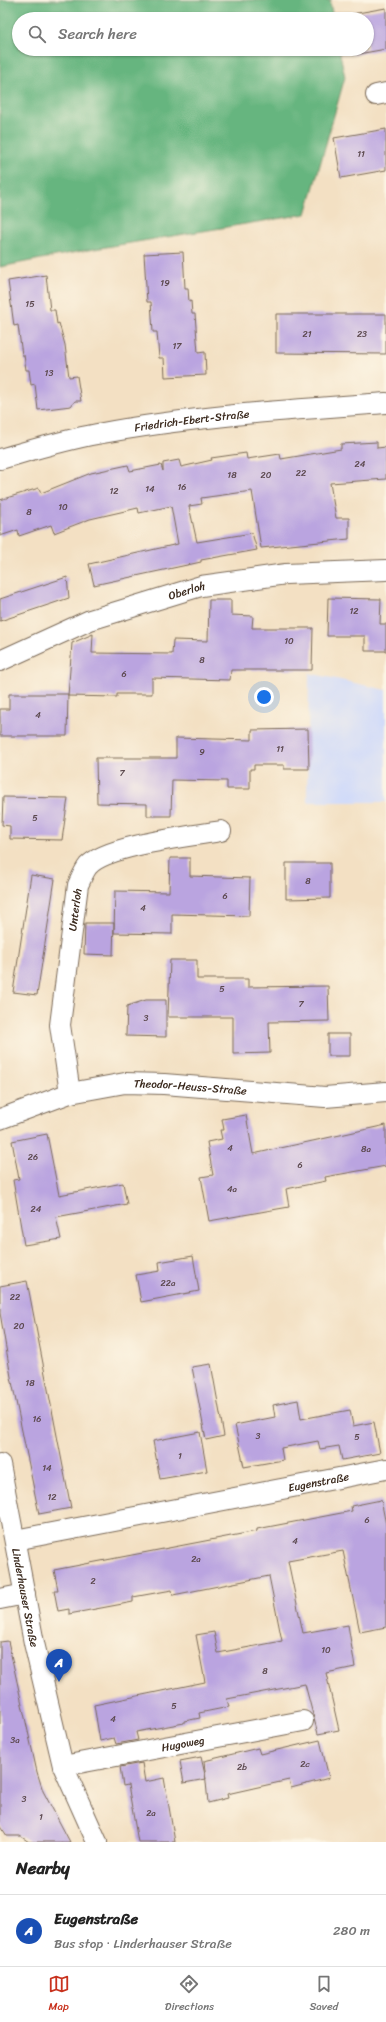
<!DOCTYPE html>
<meta charset="utf-8">
<style>
:root{--surface:#fff;--page:#f6f6f6;--text:#222;--muted:#767676;--line:#e0e0e0;--accent:#c8321e}
body{margin:0;font-family:Sriracha,sans-serif;background:var(--page);color:var(--text)}
.you{position:absolute;left:264px;top:697px;width:14px;height:14px;margin:-10px;border:3px solid #fff;border-radius:50%;background:#1a73e8;box-shadow:0 0 0 6px #1a73e833}
.badge{display:grid;place-items:center;width:26px;height:26px;border-radius:50%;background:var(--accent);color:#fff;font-size:13px;font-weight:700}
.pin{position:absolute;translate:-50% -33px;filter:drop-shadow(0 1px 2px #0008)}
.pin::after{content:'';position:absolute;top:21px;width:14px;height:12px;background:inherit;clip-path:polygon(0 0,100% 0,50% 100%)}
.list{margin:0;padding:0;list-style:none}
h2{display:flex;justify-content:space-between;align-items:center;height:52px;margin:0;padding:0 16px;font-size:17px}
h2 small{font-size:13px;font-weight:400;color:var(--muted)}
.list li{display:grid;grid-template-columns:26px 1fr auto;gap:12px;align-items:center;box-sizing:border-box;height:72px;padding:0 16px;border-top:1px solid var(--line)}
.list b{display:block;font-size:15px;white-space:nowrap}
.list p{margin:0;font-size:13px;white-space:nowrap;color:var(--muted)}
.list em{font-size:13px;font-style:normal;color:var(--muted)}
.icon{flex:none;width:22px;height:22px;fill:none;stroke:currentColor;stroke-width:2;stroke-linecap:round;stroke-linejoin:round}
.map{position:relative;flex:none;width:386px;height:1842px;overflow:hidden}
.search{position:absolute;background:var(--surface);box-shadow:0 1px 3px #0004;left:12px;right:12px;top:12px;height:44px;display:flex;align-items:center;gap:10px;box-sizing:border-box;padding:0 14px;border-radius:22px;color:var(--muted);font-size:15px}
.sheet{height:124px;background:var(--surface)}
nav{display:flex;justify-content:space-around;align-items:center;box-sizing:border-box;height:56px;border-top:1px solid var(--line);background:var(--surface);font-size:11px;color:var(--muted)}
nav a{display:grid;justify-items:center;gap:2px}
nav .on{color:var(--accent)}
.map>svg:first-child{display:block}
</style>
<div class="map">
<svg width="386" height="1842" viewBox="0 0 386 1842">
<rect width="100%" height="100%" fill="#fcf5e5"/>
<filter id="ink" filterUnits="userSpaceOnUse"><feTurbulence type="fractalNoise" baseFrequency=".025" numOctaves="2"/><feDisplacementMap in="SourceGraphic" scale="8" xChannelSelector="R" yChannelSelector="G"/><feConvolveMatrix kernelMatrix="1 2 1 2 8 2 1 2 1" color-interpolation-filters="sRGB"/></filter>
<filter id="wash" filterUnits="userSpaceOnUse"><feTurbulence type="fractalNoise" baseFrequency=".012" numOctaves="4" result="noise"/><feDisplacementMap in="SourceGraphic" scale="16" xChannelSelector="R" yChannelSelector="G"/><feGaussianBlur stdDeviation="0.9" result="paint"/><feColorMatrix in="noise" values="0 0 0 0 0 0 0 0 0 0 0 0 0 0 0 0 0 1.4 0 .05"/><feComposite in="paint" operator="in"/></filter>
<g filter="url(#wash)">
<rect width="100%" height="100%" fill="#f3e0c3"/>
<path fill="#d0daf9" d="M 309,673 L 386,690 L 386,802 L 307,802 Z"/>
<path fill="#66b57f" stroke="#50704e" d="M 0,0 L 332,0 L 330,1 L 333,19 L 19,19 L 19,49 L 339,49 L 345,77 L 306,214 L 82,251 L 0,267 Z"/>
<g id="blocks">
<path fill="#baa4e0" d="M 386,8 L 386,49 L 353,55 L 352,49 L 367,49 L 367,19 L 347,19 L 346,15 Z
M 386,129 L 386,170 L 341,178 L 334,138 Z
M 183,252 L 185,288 L 188,288 L 189,302 L 191,301 L 192,314 L 195,314 L 198,353 L 205,352 L 206,375 L 165,377 L 164,358 L 159,358 L 157,332 L 153,332 L 151,302 L 147,302 L 144,254 Z
M 46,275 L 50,310 L 55,310 L 57,324 L 59,323 L 65,345 L 69,377 L 77,376 L 81,401 L 75,401 L 71,406 L 38,410 L 35,384 L 31,385 L 29,370 L 26,370 L 24,355 L 22,355 L 18,325 L 14,326 L 8,281 Z
M 276,314 L 386,314 L 386,354 L 276,353 Z
M 377,442 L 377,448 L 386,447 L 386,479 L 330,483 L 336,518 L 349,518 L 349,539 L 261,548 L 252,491 L 201,498 L 202,504 L 189,506 L 197,542 L 252,533 L 257,550 L 201,560 L 201,562 L 94,585 L 89,564 L 178,544 L 171,506 L 139,513 L 138,508 L 90,519 L 54,533 L 51,525 L 19,536 L 18,530 L 0,536 L 0,500 L 39,488 L 41,493 L 91,473 L 128,465 L 130,471 L 161,465 L 163,471 L 163,463 L 179,460 L 181,467 L 212,460 L 211,458 L 246,453 L 247,459 L 280,454 L 281,459 L 341,449 L 341,444 Z
M 67,577 L 69,598 L 0,621 L 0,599 Z
M 328,598 L 381,599 L 380,624 L 386,624 L 386,651 L 365,651 L 365,636 L 327,636 Z
M 209,600 L 231,600 L 231,615 L 253,616 L 252,628 L 313,628 L 312,670 L 231,670 L 230,680 L 152,678 L 152,694 L 117,694 L 117,697 L 68,696 L 72,643 L 93,634 L 92,653 L 172,654 L 173,640 L 208,641 Z
M 9,694 L 68,694 L 67,736 L 0,736 L 0,709 L 9,709 Z
M 308,729 L 309,769 L 284,769 L 284,765 L 254,765 L 254,769 L 250,769 L 250,789 L 227,789 L 227,781 L 172,780 L 171,816 L 147,816 L 147,804 L 97,803 L 96,758 L 176,758 L 176,738 L 252,740 L 252,730 Z
M 3,797 L 68,798 L 62,840 L 10,839 L 10,826 L 2,825 Z
M 170,858 L 190,858 L 190,876 L 250,878 L 249,916 L 172,914 L 172,934 L 114,933 L 115,891 L 169,892 Z
M 286,863 L 330,863 L 330,898 L 286,899 Z
M 31,875 L 55,879 L 37,995 L 13,992 Z
M 85,923 L 114,923 L 113,955 L 84,954 Z
M 170,960 L 197,960 L 197,979 L 248,979 L 248,987 L 328,986 L 329,1021 L 269,1022 L 270,1053 L 233,1054 L 233,1017 L 168,1017 Z
M 146,1000 L 166,1000 L 166,1037 L 126,1036 L 127,1006 Z
M 328,1034 L 350,1034 L 350,1056 L 328,1056 Z
M 246,1115 L 253,1154 L 386,1125 L 386,1166 L 325,1177 L 326,1181 L 286,1189 L 289,1207 L 209,1221 L 201,1177 L 213,1175 L 207,1142 L 222,1139 L 220,1130 L 224,1130 L 222,1119 Z
M 47,1134 L 59,1195 L 123,1183 L 127,1204 L 56,1217 L 61,1239 L 24,1245 L 13,1180 L 19,1179 L 12,1141 Z
M 193,1256 L 199,1291 L 141,1302 L 136,1275 L 160,1271 L 159,1262 Z
M 27,1281 L 71,1508 L 39,1514 L 11,1377 L 0,1313 L 0,1286 Z
M 211,1364 L 224,1436 L 206,1440 L 192,1367 Z
M 298,1400 L 301,1419 L 350,1410 L 353,1426 L 374,1422 L 380,1453 L 342,1460 L 339,1446 L 320,1449 L 318,1441 L 281,1448 L 283,1460 L 244,1467 L 235,1425 L 275,1417 L 273,1405 Z
M 200,1432 L 207,1471 L 160,1479 L 153,1441 Z
M 381,1500 L 386,1525 L 386,1627 L 360,1632 L 343,1551 L 288,1561 L 303,1633 L 348,1625 L 355,1667 L 326,1673 L 339,1730 L 318,1734 L 305,1684 L 227,1699 L 229,1707 L 199,1713 L 200,1718 L 184,1721 L 184,1723 L 136,1732 L 138,1740 L 116,1744 L 114,1738 L 100,1741 L 94,1705 L 205,1682 L 196,1635 L 214,1632 L 218,1653 L 282,1641 L 269,1576 L 173,1595 L 172,1590 L 133,1597 L 133,1602 L 69,1614 L 69,1609 L 58,1611 L 54,1590 L 58,1590 L 54,1570 L 257,1531 L 257,1529 L 352,1511 L 351,1506 Z
M 8,1641 L 37,1772 L 43,1791 L 70,1842 L 29,1842 L 20,1836 L 7,1836 L 0,1825 L 0,1642 Z
M 320,1740 L 329,1778 L 291,1788 L 289,1780 L 227,1794 L 228,1798 L 208,1803 L 204,1761 L 258,1748 L 260,1754 Z
M 201,1757 L 206,1779 L 184,1783 L 180,1761 Z
M 142,1763 L 145,1782 L 164,1778 L 175,1842 L 138,1842 L 128,1785 L 123,1786 L 120,1767 Z"/>
</g>
</g>
<g filter="url(#ink)">
<use href="#blocks" fill-opacity="0" stroke="#7b6a58" stroke-width="1"/>
<g fill="none" stroke-linecap="round" stroke-linejoin="round">
<g stroke="#7b6a58" stroke-width="22">
<g id="street">
<path d="M 376,95 L 386,93"/>
<path id="s1" d="M 0,459 C 32,450 64,440 97,434 C 192,416 289,410 386,403"/>
<path id="s2" d="M 0,661 L 90,620 L 201,586 L 286,574 L 386,570"/>
<path id="s3" d="M 70,1093 L 60,1025 L 78,885 C 81,879 84,871 88,866 C 107,845 192,836 221,831"/>
<path id="s4" d="M 0,1119 L 70,1093 L 125,1083 L 164,1084 L 325,1097 L 386,1092"/>
<path id="s5" d="M 0,1464 L 34,1643 L 63,1766 L 97,1842"/>
<path id="s6" d="M 15,1540 L 386,1469"/>
<path d="M 0,1599 L 25,1594"/>
<path id="s7" d="M 63,1766 L 303,1721"/>
</g>
</g>
<use href="#street" stroke="#fff" stroke-width="20"/>
</g>
</g>
<g text-anchor="middle" dominant-baseline="central" stroke-width="3" stroke-linejoin="round" paint-order="stroke">
<g font-size="9" fill="#5b484e">
<text x="361" y="154">11</text>
<text x="165" y="283">19</text>
<text x="30" y="304">15</text>
<text x="307" y="334">21</text>
<text x="362" y="334">23</text>
<text x="177" y="346">17</text>
<text x="49" y="373">13</text>
<text x="360" y="464">24</text>
<text x="301" y="473">22</text>
<text x="232" y="475">18</text>
<text x="266" y="475">20</text>
<text x="182" y="487">16</text>
<text x="150" y="489">14</text>
<text x="114" y="491">12</text>
<text x="63" y="507">10</text>
<text x="29" y="512">8</text>
<text x="354" y="611">12</text>
<text x="289" y="641">10</text>
<text x="202" y="660">8</text>
<text x="124" y="674">6</text>
<text x="38" y="715">4</text>
<text x="280" y="749">11</text>
<text x="202" y="752">9</text>
<text x="122" y="773">7</text>
<text x="35" y="818">5</text>
<text x="308" y="881">8</text>
<text x="225" y="896">6</text>
<text x="143" y="908">4</text>
<text x="222" y="989">5</text>
<text x="301" y="1004">7</text>
<text x="146" y="1018">3</text>
<text x="230" y="1148">4</text>
<text x="366" y="1149">8a</text>
<text x="33" y="1157">26</text>
<text x="300" y="1165">6</text>
<text x="232" y="1189">4a</text>
<text x="36" y="1209">24</text>
<text x="168" y="1283">22a</text>
<text x="15" y="1297">22</text>
<text x="19" y="1326">20</text>
<text x="30" y="1383">18</text>
<text x="37" y="1419">16</text>
<text x="258" y="1436">3</text>
<text x="357" y="1437">5</text>
<text x="180" y="1456">1</text>
<text x="47" y="1468">14</text>
<text x="52" y="1497">12</text>
<text x="367" y="1520">6</text>
<text x="295" y="1541">4</text>
<text x="196" y="1559">2a</text>
<text x="93" y="1581">2</text>
<text x="326" y="1650">10</text>
<text x="265" y="1671">8</text>
<text x="174" y="1706">5</text>
<text x="113" y="1719">4</text>
<text x="15" y="1740">3a</text>
<text x="305" y="1764">2c</text>
<text x="242" y="1767">2b</text>
<text x="24" y="1799">3</text>
<text x="151" y="1813">2a</text>
<text x="41" y="1817">1</text>
</g>
<g font-size="11" fill="#3b2a1e" stroke="#fcf5e5">
<text stroke="none"><textPath href="#s1" startOffset="196">Friedrich-Ebert-Straße</textPath></text>
<text stroke="none"><textPath href="#s2" startOffset="200">Oberloh</textPath></text>
<text stroke="none"><textPath href="#s3" startOffset="185">Unterloh</textPath></text>
<text stroke="none"><textPath href="#s4" startOffset="196">Theodor-Heuss-Straße</textPath></text>
<text stroke="none"><textPath href="#s6" startOffset="309">Eugenstraße</textPath></text>
<text stroke="none"><textPath href="#s5" startOffset="136">Linderhauser Straße</textPath></text>
<text stroke="none"><textPath href="#s7" startOffset="122">Hugoweg</textPath></text>
</g>
</g>
</svg>
<div class="you"></div>
<div class="pin badge" style="left:59px;top:1682px;background:#1a4fb4">A</div>
<div class="search"><svg class="icon" aria-label="search" viewBox="0 0 24 24"><circle cx="10" cy="10" r="6"/><path d="M15 15l6 6"/></svg>Search here</div>
</div>
<section class="sheet">
<h2>Nearby<small></small></h2>
<ul class="list">
<li><span class="badge" style="background:#1a4fb4">A</span><div><b>Eugenstraße</b><p>Bus stop · Linderhauser Straße</p></div><em>280 m</em></li>
</ul>
</section>
<nav>
<a class="on"><svg class="icon" aria-label="map" viewBox="0 0 24 24"><path d="M3 6l6-2 6 2 6-2v14l-6 2-6-2-6 2zM9 4v14M15 6v14"/></svg>Map</a>
<a><svg class="icon" aria-label="directions" viewBox="0 0 24 24"><path d="M12 3l9 9-9 9-9-9zM9 14v-3h6M13 9l2 2-2 2"/></svg>Directions</a>
<a><svg class="icon" aria-label="saved" viewBox="0 0 24 24"><path d="M7 4h10v16l-5-4-5 4z"/></svg>Saved</a>
</nav>
